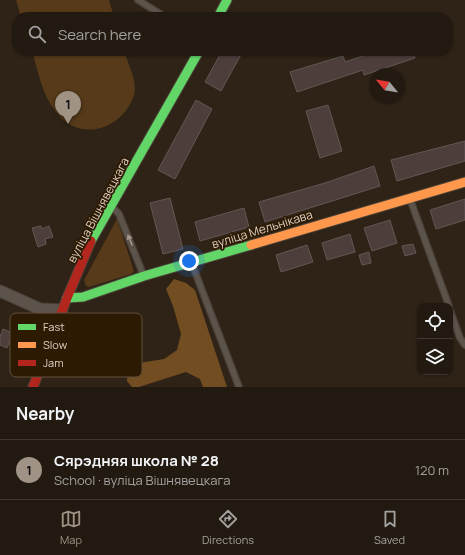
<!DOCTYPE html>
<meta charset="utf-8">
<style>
:root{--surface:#221a10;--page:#2e271e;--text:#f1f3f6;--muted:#a2a19f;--line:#3f3830;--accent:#a09386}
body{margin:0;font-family:Manrope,sans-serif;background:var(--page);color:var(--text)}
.controls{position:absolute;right:12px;bottom:12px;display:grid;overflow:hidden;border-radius:8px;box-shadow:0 1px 3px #0004}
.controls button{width:36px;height:36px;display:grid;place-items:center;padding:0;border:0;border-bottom:1px solid var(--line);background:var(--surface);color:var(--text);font:20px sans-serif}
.compass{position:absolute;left:369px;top:68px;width:36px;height:36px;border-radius:50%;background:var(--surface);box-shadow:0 1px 3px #0004;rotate:300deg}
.you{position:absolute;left:189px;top:261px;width:14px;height:14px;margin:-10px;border:3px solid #fff;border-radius:50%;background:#1a73e8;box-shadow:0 0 0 6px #1a73e833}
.badge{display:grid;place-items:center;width:26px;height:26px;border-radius:50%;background:var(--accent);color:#111;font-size:13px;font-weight:700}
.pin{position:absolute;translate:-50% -33px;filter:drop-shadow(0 1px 2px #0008)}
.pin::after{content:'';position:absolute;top:21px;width:14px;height:12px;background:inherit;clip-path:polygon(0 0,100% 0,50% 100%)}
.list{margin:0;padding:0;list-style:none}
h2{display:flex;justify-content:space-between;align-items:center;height:52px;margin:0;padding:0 16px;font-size:17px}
h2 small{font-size:13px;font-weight:400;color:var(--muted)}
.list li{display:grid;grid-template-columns:26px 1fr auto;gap:12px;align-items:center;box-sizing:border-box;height:60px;padding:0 16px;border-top:1px solid var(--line)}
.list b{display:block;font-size:15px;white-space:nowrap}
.list p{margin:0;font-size:13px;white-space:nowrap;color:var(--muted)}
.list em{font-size:13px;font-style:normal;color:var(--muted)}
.icon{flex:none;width:22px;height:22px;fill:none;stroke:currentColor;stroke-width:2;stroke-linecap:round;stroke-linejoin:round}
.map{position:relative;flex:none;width:465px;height:387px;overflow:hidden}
.search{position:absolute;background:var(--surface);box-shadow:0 1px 3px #0004;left:12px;right:12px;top:12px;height:44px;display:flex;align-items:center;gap:10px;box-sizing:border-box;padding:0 14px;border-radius:16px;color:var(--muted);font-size:15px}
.sheet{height:112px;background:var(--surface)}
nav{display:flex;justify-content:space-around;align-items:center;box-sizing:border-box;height:56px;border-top:1px solid var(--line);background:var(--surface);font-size:11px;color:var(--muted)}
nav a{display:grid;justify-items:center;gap:2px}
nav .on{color:var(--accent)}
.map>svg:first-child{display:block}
</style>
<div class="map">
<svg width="465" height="387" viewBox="0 0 465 387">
<rect width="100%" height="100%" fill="#2e2316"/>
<path fill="#573a19" d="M 16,0 L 109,0 L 114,17 L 21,17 Z
M 32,51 L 124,51 C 128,64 138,82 134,95 C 122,131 78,143 55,111 C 42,94 38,71 32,51 Z
M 117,219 L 134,271 L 131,274 L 89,287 L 86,286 L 84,280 Z"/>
<path fill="#714d21" d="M 174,279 L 186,283 L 195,290 L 227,387 L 203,387 L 200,379 L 186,372 L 139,387 L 132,387 L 127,381 L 128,369 L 139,363 L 164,359 L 177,350 L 181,334 L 173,306 L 166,289 Z"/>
<path fill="#4d3d3b" stroke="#625754" d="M 222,51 L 243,51 L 221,91 L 205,82 Z
M 377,51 L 413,51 L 415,58 L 364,75 L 363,70 L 297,92 L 290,72 L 343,56 L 345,62 Z
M 196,100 L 212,109 L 175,179 L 158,170 Z
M 328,105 L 342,151 L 320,158 L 306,111 Z
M 465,141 L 465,161 L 397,181 L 391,160 Z
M 374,166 L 380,186 L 265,222 L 259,202 L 325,183 Z
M 170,198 L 183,249 L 163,254 L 150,203 Z
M 465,199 L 465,220 L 436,229 L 430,210 Z
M 244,208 L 249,227 L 200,241 L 195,222 Z
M 390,220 L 397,243 L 372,251 L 364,228 Z
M 41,226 L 42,229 L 49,226 L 53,237 L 45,239 L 46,244 L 38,247 L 32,228 Z
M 350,234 L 355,252 L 327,260 L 322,243 Z
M 413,244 L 416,253 L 405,256 L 402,246 Z
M 307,245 L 313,262 L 281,272 L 276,255 Z
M 369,252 L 371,263 L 362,265 L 359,255 Z
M 3,329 L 13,333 L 7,348 L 0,345 L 0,337 Z"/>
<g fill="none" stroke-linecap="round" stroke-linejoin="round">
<g stroke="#4a4037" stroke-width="8">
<path id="lane" d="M 138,0 L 165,17
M 410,199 L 449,306
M 113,208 L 119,214 L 143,274
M 192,264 L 239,387
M 450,310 L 460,338 L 465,345"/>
</g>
<g stroke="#4a4037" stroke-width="13">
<path id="street" d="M 0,291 L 40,309 L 62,310"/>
</g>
<g stroke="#4a4037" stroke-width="11">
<path id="fast" d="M 218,17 L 227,0
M 91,241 L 199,51
M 67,298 L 83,297 L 144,276 L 251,245"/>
</g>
<g stroke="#4a4037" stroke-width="11">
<path id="slow" d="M 251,245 L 465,182"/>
</g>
<g stroke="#4a4037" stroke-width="11">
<path id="jam" d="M 33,387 L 67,298 L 91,241"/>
</g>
<use href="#lane" stroke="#5c534b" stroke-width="5.5"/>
<use href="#street" stroke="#5c534b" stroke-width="11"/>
<use href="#fast" stroke="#63d668" stroke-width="9"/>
<use href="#slow" stroke="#ff974d" stroke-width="9"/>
<use href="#jam" stroke="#b3261e" stroke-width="9"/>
</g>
<defs><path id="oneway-solid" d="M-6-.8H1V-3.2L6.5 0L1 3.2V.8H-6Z"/></defs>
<use fill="#a4988d" href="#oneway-solid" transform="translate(130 240) rotate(-112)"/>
<g text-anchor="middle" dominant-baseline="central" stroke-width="3.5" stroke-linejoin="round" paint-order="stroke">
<g font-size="12" fill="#ded0c3" stroke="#2d1a03">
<text transform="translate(98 210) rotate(-62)">вуліца Вішнявецкага</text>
<text transform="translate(262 229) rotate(-17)">вуліца Мельнікава</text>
</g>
</g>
<rect x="10" y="313" width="132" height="64" rx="6" fill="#2d1a03" stroke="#62513d" stroke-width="1"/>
<rect x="18" y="324" width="18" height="6" fill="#63d668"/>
<rect x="18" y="342" width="18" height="6" fill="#ff974d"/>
<rect x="18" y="360" width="18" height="6" fill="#b3261e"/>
<g font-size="11" fill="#ded0c3">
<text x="43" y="331">Fast</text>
<text x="43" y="349">Slow</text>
<text x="43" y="367">Jam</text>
</g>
</svg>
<div class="controls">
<button><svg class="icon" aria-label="locate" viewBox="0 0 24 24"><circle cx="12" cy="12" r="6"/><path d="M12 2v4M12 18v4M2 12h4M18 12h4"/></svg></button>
<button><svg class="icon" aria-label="layers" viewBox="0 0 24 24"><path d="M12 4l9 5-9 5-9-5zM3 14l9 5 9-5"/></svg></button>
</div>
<svg class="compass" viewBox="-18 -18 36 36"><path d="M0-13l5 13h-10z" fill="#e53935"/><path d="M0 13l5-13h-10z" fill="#a2a19f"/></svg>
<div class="you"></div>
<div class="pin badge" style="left:68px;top:124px">1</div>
<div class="search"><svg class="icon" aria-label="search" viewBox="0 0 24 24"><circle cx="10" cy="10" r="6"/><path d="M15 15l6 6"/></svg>Search here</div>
</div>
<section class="sheet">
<h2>Nearby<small></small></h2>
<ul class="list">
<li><span class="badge">1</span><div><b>Сярэдняя школа № 28</b><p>School · вуліца Вішнявецкага</p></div><em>120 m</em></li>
</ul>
</section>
<nav>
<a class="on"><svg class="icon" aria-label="map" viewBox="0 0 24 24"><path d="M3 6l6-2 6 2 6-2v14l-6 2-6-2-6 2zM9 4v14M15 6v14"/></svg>Map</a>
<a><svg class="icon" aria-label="directions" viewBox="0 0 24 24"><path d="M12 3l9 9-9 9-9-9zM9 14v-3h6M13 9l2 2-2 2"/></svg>Directions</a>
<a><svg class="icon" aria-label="saved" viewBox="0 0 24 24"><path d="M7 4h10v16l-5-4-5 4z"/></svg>Saved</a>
</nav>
